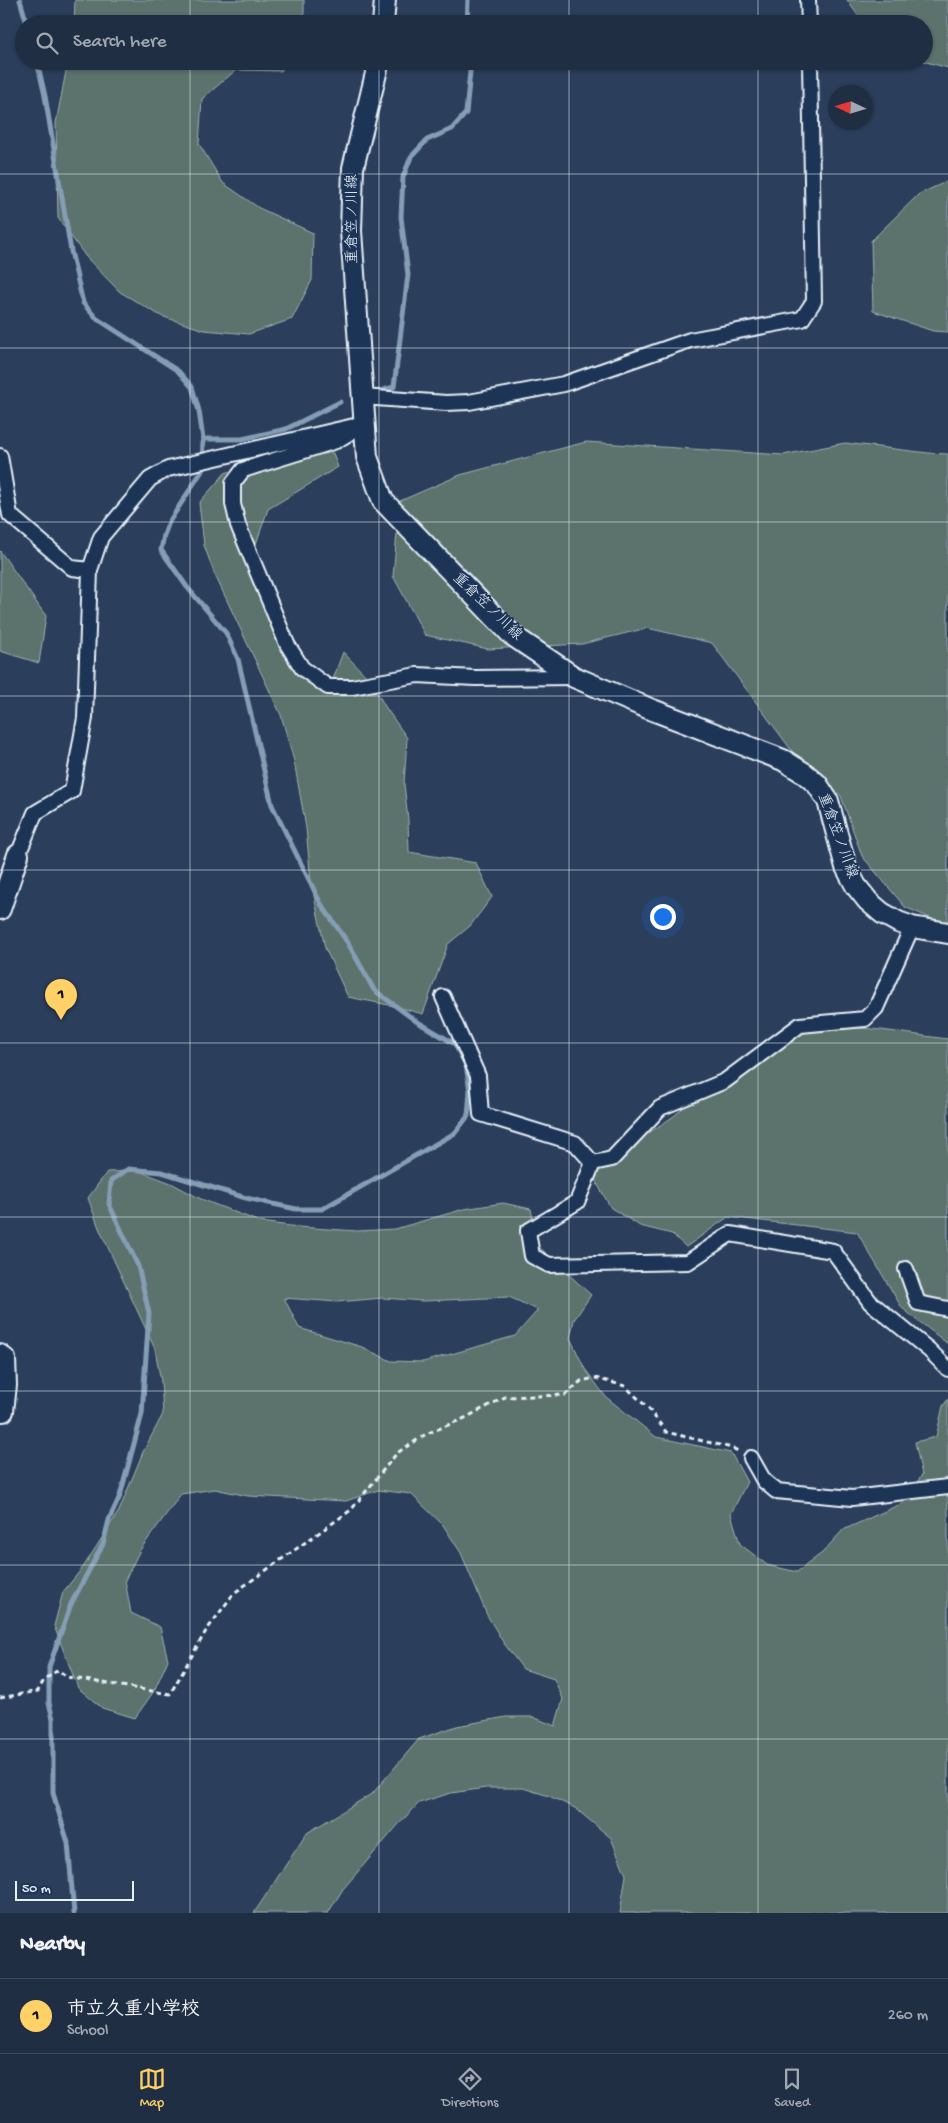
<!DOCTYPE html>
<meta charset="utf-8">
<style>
:root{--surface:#202e44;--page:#28364b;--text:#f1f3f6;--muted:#a2a8b2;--line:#3d4a5d;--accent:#ffd166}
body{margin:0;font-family:"Gochi Hand","Klee One",sans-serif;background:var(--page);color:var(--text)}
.compass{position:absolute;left:828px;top:85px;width:45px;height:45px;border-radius:50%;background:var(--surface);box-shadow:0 1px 4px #0004;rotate:274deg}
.scale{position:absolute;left:15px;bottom:12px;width:119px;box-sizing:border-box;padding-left:5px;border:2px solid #e8f1f8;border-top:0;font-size:14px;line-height:18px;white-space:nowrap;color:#e8f1f8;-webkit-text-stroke:4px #1d3557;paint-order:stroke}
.you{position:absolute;left:662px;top:916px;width:18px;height:18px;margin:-12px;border:4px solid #fff;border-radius:50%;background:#1a73e8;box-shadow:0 0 0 8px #1a73e833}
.badge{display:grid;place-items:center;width:32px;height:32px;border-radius:50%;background:var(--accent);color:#111;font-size:16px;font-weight:700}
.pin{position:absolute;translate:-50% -41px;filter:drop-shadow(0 1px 2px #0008)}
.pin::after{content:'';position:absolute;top:26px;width:18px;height:15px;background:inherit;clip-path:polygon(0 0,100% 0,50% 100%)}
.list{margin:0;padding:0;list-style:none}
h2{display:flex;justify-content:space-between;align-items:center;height:65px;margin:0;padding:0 20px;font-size:21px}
h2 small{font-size:16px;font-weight:400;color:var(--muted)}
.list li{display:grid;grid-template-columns:32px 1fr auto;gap:15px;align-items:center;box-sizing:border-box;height:75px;padding:0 20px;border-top:1px solid var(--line)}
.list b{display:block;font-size:19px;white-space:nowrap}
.list p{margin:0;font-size:16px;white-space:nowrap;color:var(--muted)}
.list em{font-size:16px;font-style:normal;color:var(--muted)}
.icon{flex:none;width:28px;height:28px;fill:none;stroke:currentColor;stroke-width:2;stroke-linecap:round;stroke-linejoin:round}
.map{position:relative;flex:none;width:948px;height:1913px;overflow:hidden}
.search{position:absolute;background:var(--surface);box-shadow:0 1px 4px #0004;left:15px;right:15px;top:15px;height:55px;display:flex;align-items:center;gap:12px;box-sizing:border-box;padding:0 18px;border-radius:28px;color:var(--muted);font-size:19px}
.sheet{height:140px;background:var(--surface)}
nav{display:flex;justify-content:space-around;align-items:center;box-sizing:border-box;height:70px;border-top:1px solid var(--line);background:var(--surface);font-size:14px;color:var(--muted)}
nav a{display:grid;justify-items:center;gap:2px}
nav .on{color:var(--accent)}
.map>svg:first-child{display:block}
</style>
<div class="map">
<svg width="948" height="1913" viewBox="0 0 948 1913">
<rect width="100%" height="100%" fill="#2b3e5b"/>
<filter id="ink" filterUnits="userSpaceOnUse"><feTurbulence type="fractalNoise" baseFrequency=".02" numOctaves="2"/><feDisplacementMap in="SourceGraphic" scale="10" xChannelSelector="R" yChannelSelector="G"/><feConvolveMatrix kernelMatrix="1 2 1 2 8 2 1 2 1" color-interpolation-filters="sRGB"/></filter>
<g filter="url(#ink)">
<path fill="#5b726d" stroke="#a2b2b2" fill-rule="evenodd" d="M 75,0 L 304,0 L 304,24 L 74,24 Z
M 847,0 L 948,0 L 948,68 L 923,61 L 924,24 L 864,24 Z
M 68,61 L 287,61 L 281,71 L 236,70 L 202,99 L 199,144 L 223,183 L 259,208 L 313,233 L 312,280 L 292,319 L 249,334 L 204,330 L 161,316 L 120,292 L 86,257 L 58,218 L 56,123 Z
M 948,181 L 948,332 L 933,331 L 873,311 L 871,241 L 919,194 Z
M 586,442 L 783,455 L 845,443 L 928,453 L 948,454 L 948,926 L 905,907 L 862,856 L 841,796 L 792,751 L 712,643 L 647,628 L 582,644 L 488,649 L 425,635 L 393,576 L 400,501 L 460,475 Z
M 333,453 L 338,467 L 268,509 L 255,547 L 263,583 L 283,642 L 295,670 L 329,690 L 343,652 L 369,679 L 386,708 L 407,738 L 404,784 L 408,820 L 409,852 L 476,863 L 492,897 L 470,926 L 448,944 L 423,1014 L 394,1006 L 348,997 L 325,948 L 311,882 L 306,828 L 294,761 L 281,715 L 214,573 L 204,545 L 199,503 L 225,473 L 264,461 L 304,454 Z
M 0,551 L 46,616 L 39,663 L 0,651 Z
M 843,1027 C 878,1028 913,1035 948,1039 L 948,1344 L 902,1308 L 857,1232 L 728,1217 L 686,1247 L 672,1234 L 640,1226 L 611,1208 L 595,1180 L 609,1150 L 647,1134 L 674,1116 L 697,1095 L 780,1044 L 809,1031 Z
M 139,1171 L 171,1183 L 201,1199 L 260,1222 L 298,1227 L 357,1231 L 395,1229 L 464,1209 L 503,1203 L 531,1209 L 538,1246 L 591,1295 L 574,1320 L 570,1338 L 585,1369 L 606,1397 L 656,1437 L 731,1453 L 747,1482 L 731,1514 L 740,1544 L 767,1565 L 797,1572 L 822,1553 L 843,1530 L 903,1503 L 922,1475 L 915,1442 L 936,1437 L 943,1406 L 948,1399 L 948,1913 L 620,1913 L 626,1875 L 611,1838 L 575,1808 L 549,1796 L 523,1788 L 486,1788 L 451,1793 L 419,1803 L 398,1825 L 343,1889 L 328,1913 L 254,1913 L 307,1833 L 373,1793 L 419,1739 L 457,1726 L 506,1717 L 533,1717 L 555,1726 L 563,1699 L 554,1679 L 523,1669 L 503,1642 L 487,1615 L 461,1553 L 443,1525 L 411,1494 L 378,1490 L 346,1501 L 248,1496 L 215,1489 L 181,1494 L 140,1550 L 125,1580 L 131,1613 L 160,1627 L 168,1660 L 154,1691 L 135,1718 L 102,1708 L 78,1688 L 54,1626 L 63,1592 L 84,1566 L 119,1511 L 143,1452 L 163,1414 L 161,1382 L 155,1349 L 99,1228 L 88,1198 L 107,1172 ZM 509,1297 L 538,1310 L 515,1336 L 423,1362 L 391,1361 L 362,1347 L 299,1328 L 284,1298 L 337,1302 L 383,1298 L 423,1301 Z"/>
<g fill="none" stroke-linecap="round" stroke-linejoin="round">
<path stroke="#849eb5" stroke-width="5" d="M 20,0 L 27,24
M 467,24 L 468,0
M 37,61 L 45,96 L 71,251 L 83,303 L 96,318 L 178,371 L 192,387 L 199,411 L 203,439 L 202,471 L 169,522 L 164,535 L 161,550 L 187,587 L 226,633 L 238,659 L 272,805 L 321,904 L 348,943 L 374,990 L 416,1021 L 455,1044 L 466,1065 L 470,1091 L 468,1116 L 455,1133 L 322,1209 L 296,1209 L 246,1198 L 162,1172 L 128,1169 L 111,1181 L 109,1204 L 138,1266 L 149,1313 L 142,1414 L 120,1496 L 109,1520 L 103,1544 L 71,1604 L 49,1667 L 49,1703 L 53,1719 L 53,1793 L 68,1843 L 74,1913
M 377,392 L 394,387 L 408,275 L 401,217 L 403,177 L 411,157 L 427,140 L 452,129 L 466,113 L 471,61
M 203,439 L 242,439 L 286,429 L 340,402"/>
<g stroke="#e8f1f8" stroke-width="18">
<path id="street" d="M 808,0 L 809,24
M 362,397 L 446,403 L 469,402 L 564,384 L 690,340 L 802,319 L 814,301 L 810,61
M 354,430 L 336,441 L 243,470 L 233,483 L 233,504 L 238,525 L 287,644 L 302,668 L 328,687 L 352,687 L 417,675 L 475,678 L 574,677
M 0,456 L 10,515 L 72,568 L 90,570
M 18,855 L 35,813 L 72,791 L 85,718 L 90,570 L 101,537 L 150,479 L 168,469 L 363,424
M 443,997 L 478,1076 L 481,1114 L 575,1143 L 593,1163 L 612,1159 L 660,1108 L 725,1081 L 800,1025 L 865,1019 L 876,1008 L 912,927
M 593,1163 L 577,1202 L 528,1231 L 532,1256 L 549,1265 L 688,1262 L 730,1234 L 833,1251 L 870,1302 L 929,1350 L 948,1369
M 906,1269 L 918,1303 L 948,1309
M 751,1458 L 764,1481 L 776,1491 L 852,1498 L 948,1487"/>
</g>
<g stroke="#e8f1f8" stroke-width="24">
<path id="secondary" d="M 383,24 L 385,0
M 379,61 L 353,168 L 351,231 L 367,457 L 383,501 L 512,635 L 574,677 L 650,709 L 783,760 L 804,773 L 817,784 L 828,801 L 846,867 L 856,886 L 868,901 L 882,913 L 898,922 L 912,927 L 948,933
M 0,909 L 18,855
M 0,1355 L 5,1359 L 6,1385 L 3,1411"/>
</g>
<path stroke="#e8f1f8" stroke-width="3" stroke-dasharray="5 4" stroke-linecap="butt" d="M 0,1698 L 38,1691 L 44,1680 L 58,1670 L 67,1677 L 170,1694 L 206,1631 L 234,1593 L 351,1510 L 397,1453 L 426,1434 L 465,1418 L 505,1397 L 565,1395 L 581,1381 L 595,1378 L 625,1386 L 649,1409 L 666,1432 L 732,1448 L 740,1452"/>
<use href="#street" stroke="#1d3557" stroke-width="14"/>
<use href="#secondary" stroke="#1d3557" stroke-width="20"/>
</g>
</g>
<path fill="none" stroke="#e8f1f8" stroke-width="1" stroke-opacity="0.55" d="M 190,0 L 190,24M 379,0 L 379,24M 569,0 L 569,24M 758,0 L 758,24M 190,61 L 190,1913M 379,61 L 379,1913M 569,61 L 569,1913M 758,61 L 758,1913M 0,174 L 948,174M 0,348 L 948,348M 0,522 L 948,522M 0,696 L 948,696M 0,870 L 948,870M 0,1043 L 948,1043M 0,1217 L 948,1217M 0,1391 L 948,1391M 0,1565 L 948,1565M 0,1739 L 948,1739"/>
<g text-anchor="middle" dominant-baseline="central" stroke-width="4" stroke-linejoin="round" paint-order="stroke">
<g font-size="15" fill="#e8f1f8" stroke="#1d3557">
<text transform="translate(353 219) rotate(-90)">重倉笠ノ川線</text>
<text transform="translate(487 607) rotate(44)">重倉笠ノ川線</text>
<text transform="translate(837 836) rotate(70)">重倉笠ノ川線</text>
</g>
</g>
</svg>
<svg class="compass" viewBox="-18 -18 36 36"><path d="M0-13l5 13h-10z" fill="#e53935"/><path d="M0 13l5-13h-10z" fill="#a2a8b2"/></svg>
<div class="scale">50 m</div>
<div class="you"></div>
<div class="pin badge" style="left:61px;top:1020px">1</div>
<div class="search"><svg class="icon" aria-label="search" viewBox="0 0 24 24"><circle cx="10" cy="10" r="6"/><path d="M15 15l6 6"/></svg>Search here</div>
</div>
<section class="sheet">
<h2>Nearby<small></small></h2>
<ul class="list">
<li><span class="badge">1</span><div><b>市立久重小学校</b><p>School</p></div><em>260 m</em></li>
</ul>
</section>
<nav>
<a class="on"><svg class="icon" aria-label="map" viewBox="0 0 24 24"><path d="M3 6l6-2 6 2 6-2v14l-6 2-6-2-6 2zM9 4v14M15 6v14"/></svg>Map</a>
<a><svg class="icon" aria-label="directions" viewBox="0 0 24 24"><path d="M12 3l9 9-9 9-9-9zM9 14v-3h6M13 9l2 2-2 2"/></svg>Directions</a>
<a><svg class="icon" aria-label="saved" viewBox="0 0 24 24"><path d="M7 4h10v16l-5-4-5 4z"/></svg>Saved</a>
</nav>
